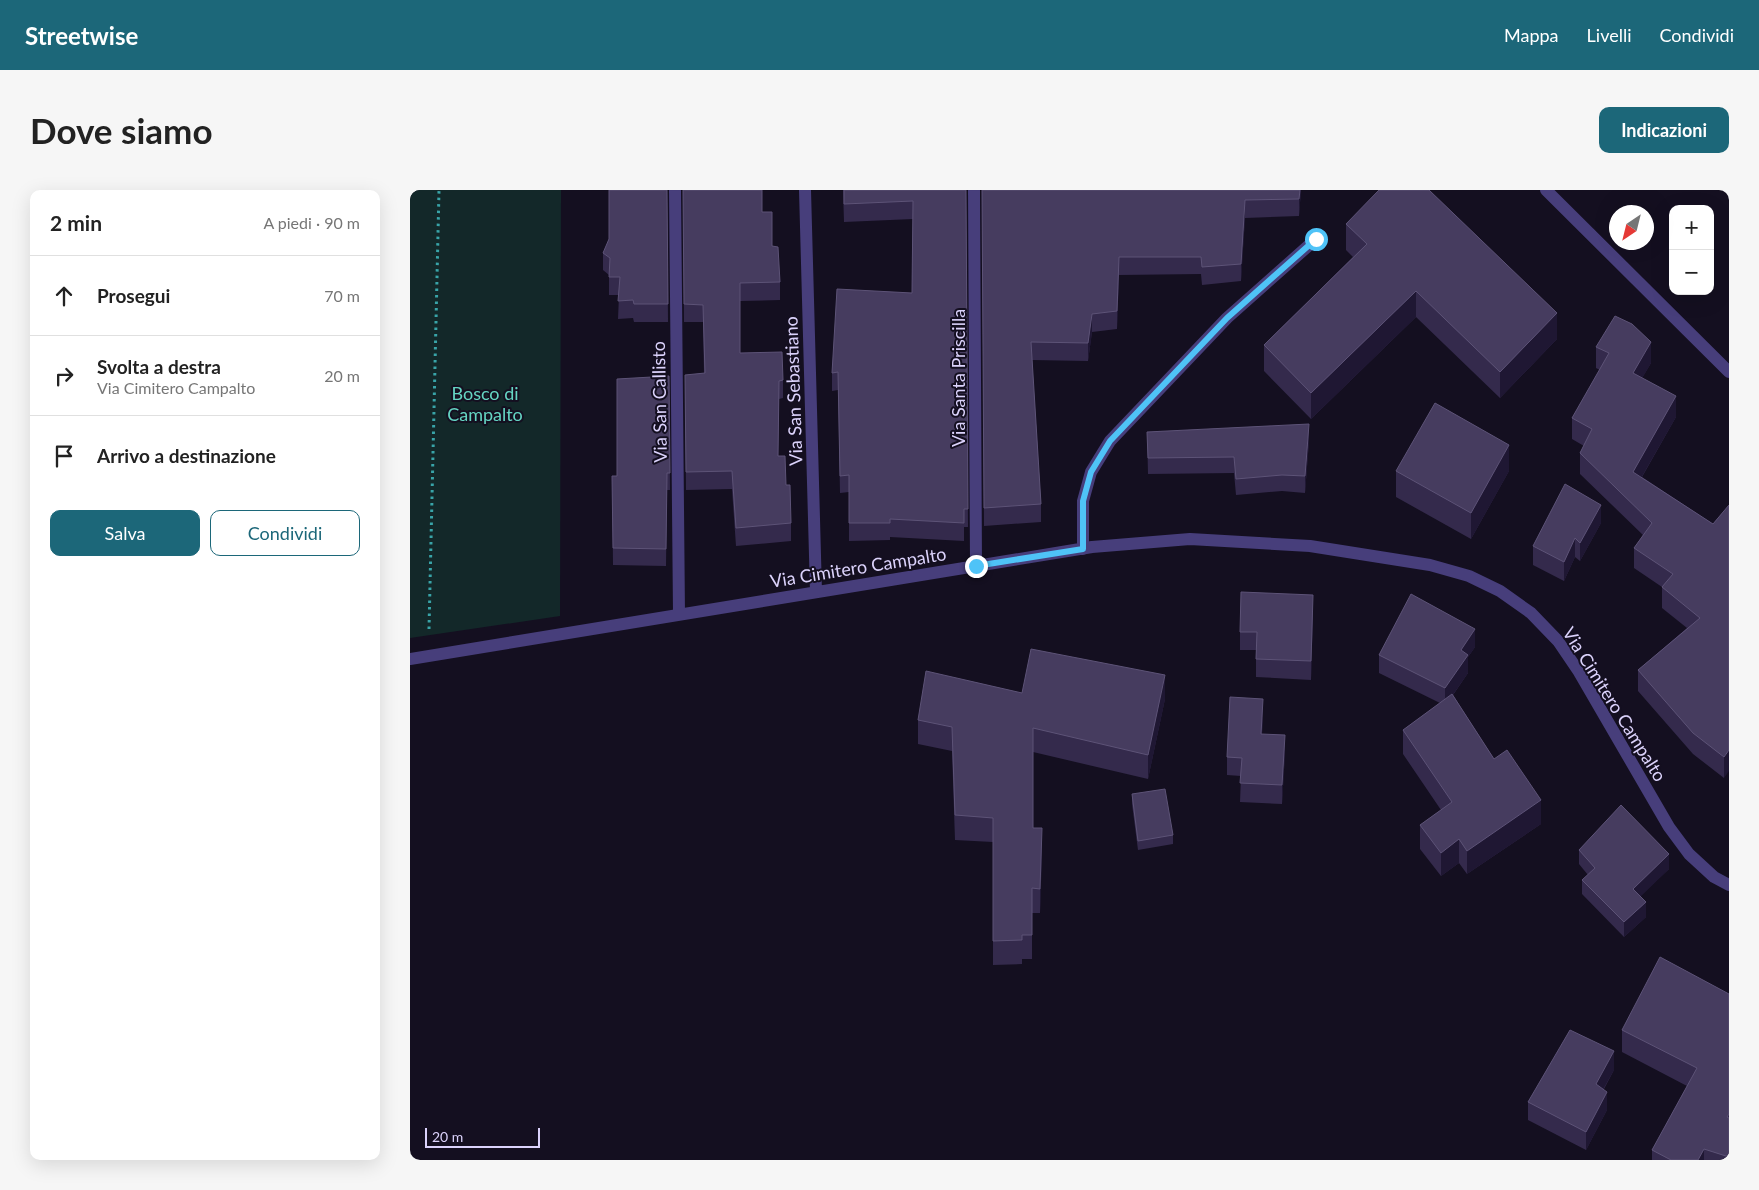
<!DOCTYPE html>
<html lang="it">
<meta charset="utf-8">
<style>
:root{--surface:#fff;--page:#f6f6f6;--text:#222;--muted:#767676;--line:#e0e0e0;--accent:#1c6779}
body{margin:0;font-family:Lato,sans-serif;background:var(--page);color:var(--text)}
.controls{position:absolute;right:15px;top:15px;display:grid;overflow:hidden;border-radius:10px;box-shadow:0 5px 20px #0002}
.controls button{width:45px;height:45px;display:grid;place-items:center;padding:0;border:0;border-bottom:1px solid var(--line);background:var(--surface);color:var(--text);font:25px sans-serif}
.compass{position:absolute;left:1199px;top:15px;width:45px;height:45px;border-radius:50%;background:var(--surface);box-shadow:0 5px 20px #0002;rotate:215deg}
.scale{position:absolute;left:15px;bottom:12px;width:115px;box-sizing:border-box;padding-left:5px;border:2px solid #dbd2fb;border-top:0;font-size:14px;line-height:18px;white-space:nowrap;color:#dbd2fb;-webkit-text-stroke:4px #140f20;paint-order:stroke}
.stop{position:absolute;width:15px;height:15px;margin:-11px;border:4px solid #4fc3f7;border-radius:50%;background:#fff}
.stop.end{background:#4fc3f7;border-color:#fff;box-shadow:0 1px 5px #0008}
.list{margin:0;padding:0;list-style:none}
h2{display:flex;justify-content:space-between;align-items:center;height:65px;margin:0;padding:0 20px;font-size:21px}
h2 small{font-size:16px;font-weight:400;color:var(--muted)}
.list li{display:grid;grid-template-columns:32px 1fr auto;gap:15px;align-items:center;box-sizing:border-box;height:80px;padding:0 20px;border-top:1px solid var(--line)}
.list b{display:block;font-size:19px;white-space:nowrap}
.list p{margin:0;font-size:16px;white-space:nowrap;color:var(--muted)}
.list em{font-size:16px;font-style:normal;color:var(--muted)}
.actions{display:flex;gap:10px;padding:15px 20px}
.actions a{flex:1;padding:11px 0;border:1px solid var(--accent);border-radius:10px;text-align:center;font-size:18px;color:var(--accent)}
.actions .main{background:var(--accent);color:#fff}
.icon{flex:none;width:28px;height:28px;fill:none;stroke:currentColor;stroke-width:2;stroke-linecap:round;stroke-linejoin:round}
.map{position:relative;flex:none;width:1319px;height:970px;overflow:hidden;border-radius:10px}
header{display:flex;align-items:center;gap:30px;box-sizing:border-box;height:70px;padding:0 25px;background:var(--accent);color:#fff}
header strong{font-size:24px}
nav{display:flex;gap:28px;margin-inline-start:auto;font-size:18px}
.intro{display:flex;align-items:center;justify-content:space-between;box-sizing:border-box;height:120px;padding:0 30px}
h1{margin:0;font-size:35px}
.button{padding:12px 22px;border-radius:10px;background:var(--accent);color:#fff;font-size:18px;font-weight:700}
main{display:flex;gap:30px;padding:0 30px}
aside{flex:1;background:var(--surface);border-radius:10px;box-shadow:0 5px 20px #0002}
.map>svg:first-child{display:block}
</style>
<header>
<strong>Streetwise</strong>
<nav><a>Mappa</a><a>Livelli</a><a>Condividi</a></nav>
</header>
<div class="intro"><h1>Dove siamo</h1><a class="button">Indicazioni</a></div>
<main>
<aside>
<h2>2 min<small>A piedi · 90 m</small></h2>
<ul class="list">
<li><svg class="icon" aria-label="ahead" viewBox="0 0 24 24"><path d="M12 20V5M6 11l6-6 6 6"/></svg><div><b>Prosegui</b></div><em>70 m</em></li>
<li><svg class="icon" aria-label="right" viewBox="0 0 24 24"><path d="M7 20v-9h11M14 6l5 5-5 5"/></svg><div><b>Svolta a destra</b><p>Via Cimitero Campalto</p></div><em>20 m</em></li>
<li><svg class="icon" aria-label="arrive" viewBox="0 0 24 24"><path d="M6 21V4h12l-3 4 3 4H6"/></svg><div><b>Arrivo a destinazione</b></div></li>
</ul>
<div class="actions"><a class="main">Salva</a><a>Condividi</a></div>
</aside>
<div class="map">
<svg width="1319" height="970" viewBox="0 0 1319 970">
<rect width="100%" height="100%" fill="#140f20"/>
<path fill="#132829" d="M 0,0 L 151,0 L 150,426 L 0,448 Z"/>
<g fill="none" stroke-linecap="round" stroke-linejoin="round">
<path stroke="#39a4a8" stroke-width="3" stroke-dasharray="2.5 4" stroke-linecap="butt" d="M 19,439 L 29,0"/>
<path stroke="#473e7b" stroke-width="12" d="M 265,0 L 269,424
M 395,0 L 406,402
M 564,0 L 566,376
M 1136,0 L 1319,182
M 673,359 L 673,311 L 681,282 L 700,251 L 817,128 L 906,49
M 0,469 L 682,357 L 780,349 L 900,356 L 1020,375 L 1059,386 L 1090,401 L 1121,423 L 1148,451 L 1169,482 L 1259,637 L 1279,664 L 1304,687 L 1319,695"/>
</g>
<path fill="#342a4c" d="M 257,0 L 258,132 L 224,132 L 223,128 L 208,129 L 209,105 L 199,105 L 199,85 L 193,80 L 193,63 L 199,49 Z
M 273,0 L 352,22 L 362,56 L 370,92 L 370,110 L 330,111 L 330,163 L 373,190 L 373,208 L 369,209 L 368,266 L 376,295 L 381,333 L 381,351 L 326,356 L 322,299 L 276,300 L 275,185 L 294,184 L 293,132 L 274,132 Z
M 433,0 L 556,0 L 558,337 L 554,337 L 554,351 L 480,347 L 480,350 L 439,351 L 439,302 L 430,303 L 428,200 L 422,201 L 422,183 L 502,103 L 503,29 L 434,32 Z
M 572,0 L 891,0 L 889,26 L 835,28 L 831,91 L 792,95 L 791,84 L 709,85 L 707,139 L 682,142 L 678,171 L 622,170 L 631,314 L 631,332 L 574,336 Z
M 936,34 L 1147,149 L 1090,208 L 1006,127 L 901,229 L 854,181 L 854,155 L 943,67 L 936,60 Z
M 1186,157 L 1241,173 L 1232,188 L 1266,227 L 1232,287 L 1303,334 L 1319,315 L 1314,588 L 1283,564 L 1228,501 L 1228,480 L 1277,438 L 1252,418 L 1252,397 L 1224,378 L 1224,358 L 1233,345 L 1170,284 L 1170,263 L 1174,256 L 1162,249 L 1162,228 L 1190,180 L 1186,178 Z
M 259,186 L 260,300 L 257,300 L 256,376 L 203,375 L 202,286 L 207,286 Z
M 737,242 L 899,251 L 895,303 L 872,301 L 826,305 L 824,283 L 738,284 Z
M 986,281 L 1099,281 L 1061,349 L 986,307 Z
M 1191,333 L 1170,371 L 1165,367 L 1154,391 L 1123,375 L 1123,356 Z
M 903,423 L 901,490 L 846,487 L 846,460 L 830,460 L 830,442 Z
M 1065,457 L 1058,467 L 1058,483 L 1043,505 L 1084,569 L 1131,634 L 1057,684 L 1049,673 L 1031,686 L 1010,659 L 1010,635 L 1031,620 L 993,564 L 993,540 L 1030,513 L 969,483 L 969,465 Z
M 612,503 L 755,509 L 738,589 L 623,562 L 623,638 L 632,662 L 630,723 L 622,723 L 622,769 L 612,769 L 612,774 L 583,775 L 583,652 L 545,650 L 542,561 L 508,554 L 508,530 Z
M 853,527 L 852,544 L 875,563 L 872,614 L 830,612 L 831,586 L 817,585 L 817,567 Z
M 722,604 L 763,645 L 763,654 L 728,660 L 722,614 Z
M 1169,660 L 1259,679 L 1230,706 L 1236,727 L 1214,747 L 1172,704 L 1172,690 L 1178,685 L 1169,674 Z
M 1319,804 L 1319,970 L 1242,970 L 1242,960 L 1277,896 L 1212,862 L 1212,840 Z
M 1204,880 L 1194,899 L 1197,920 L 1176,960 L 1118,930 L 1118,912 Z"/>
<path fill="#1f1733" d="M 890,0 L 891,0 L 889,26 L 889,9 Z
M 835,10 L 835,28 L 831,91 L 831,74 Z
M 709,67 L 709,85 L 707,139 L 707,121 Z
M 1006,101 L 1006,127 L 901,229 L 901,203 Z
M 1147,123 L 1147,149 L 1090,208 L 1090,182 Z
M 682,124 L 682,142 L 678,171 L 678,153 Z
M 1241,152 L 1241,173 L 1223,204 L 1223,183 Z
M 1266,206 L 1266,227 L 1223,302 L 1223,282 Z
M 899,234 L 899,251 L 895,303 L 895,286 Z
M 1099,255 L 1099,281 L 1061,349 L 1061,323 Z
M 1191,315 L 1191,333 L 1170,371 L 1170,353 Z
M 1165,348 L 1165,367 L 1154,391 L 1154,372 Z
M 903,405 L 903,423 L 901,490 L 901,471 Z
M 1065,439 L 1065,457 L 1058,467 L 1058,483 L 1035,516 L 1035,498 L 1051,460 Z
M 755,485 L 755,509 L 738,589 L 738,565 Z
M 853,509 L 853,527 L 851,562 L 851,544 Z
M 875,545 L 875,563 L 872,614 L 872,595 Z
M 1319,560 L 1319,581 L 1314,588 L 1314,567 Z
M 1131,610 L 1131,634 L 1057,684 L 1057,661 Z
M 632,638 L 632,662 L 630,723 L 630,699 Z
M 1049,649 L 1049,673 L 1031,686 L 1031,663 Z
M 1259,664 L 1259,679 L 1223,714 L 1223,699 Z
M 1236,712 L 1236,727 L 1214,747 L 1214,732 Z
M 1204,861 L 1204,880 L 1186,912 L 1186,894 Z
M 1197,902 L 1197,920 L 1176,960 L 1176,942 Z
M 1294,959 L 1294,970 L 1288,970 Z"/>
<path fill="#463c5f" stroke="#5d5377" d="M 199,0 L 257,0 L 258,114 L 224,114 L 223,110 L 208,111 L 210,87 L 199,87 L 200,68 L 193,63 L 199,49 Z
M 273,0 L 352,0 L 352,22 L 362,22 L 362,56 L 368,57 L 370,92 L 330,93 L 330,163 L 372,162 L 373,190 L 369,191 L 368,266 L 375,266 L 376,295 L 380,295 L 381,333 L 326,338 L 322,281 L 276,282 L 275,185 L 295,183 L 293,115 L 274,114 Z
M 434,0 L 556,0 L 558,319 L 554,319 L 554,333 L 480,329 L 480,333 L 439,333 L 439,285 L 430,286 L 428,182 L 422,183 L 427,99 L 502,103 L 503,11 L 434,14 Z
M 572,0 L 890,0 L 889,9 L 835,10 L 831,74 L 792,77 L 791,67 L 709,67 L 707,121 L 682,124 L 678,153 L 621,152 L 631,314 L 574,318 Z
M 969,0 L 1019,0 L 1147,123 L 1090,182 L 1006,101 L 901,203 L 854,155 L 957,54 L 936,34 Z
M 1205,126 L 1222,134 L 1241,152 L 1223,183 L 1266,206 L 1223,282 L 1303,334 L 1319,315 L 1319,560 L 1314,567 L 1283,543 L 1228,480 L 1290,428 L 1252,397 L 1263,384 L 1224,358 L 1242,333 L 1170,263 L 1182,239 L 1162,228 L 1199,163 L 1186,157 Z
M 259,186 L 260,283 L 257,283 L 256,359 L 203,358 L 202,286 L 207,286 L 207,189 Z
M 1025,213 L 1099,255 L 1061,323 L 986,281 Z
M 899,234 L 895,286 L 872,285 L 826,289 L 824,267 L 738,268 L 737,242 Z
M 1155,294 L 1191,315 L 1170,353 L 1165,348 L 1154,372 L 1123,356 Z
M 831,402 L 903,405 L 901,471 L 846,469 L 847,442 L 830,442 Z
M 1001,404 L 1065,439 L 1051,460 L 1058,465 L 1035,498 L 969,465 Z
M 621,459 L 755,485 L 738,565 L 623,538 L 623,638 L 632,638 L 630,699 L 622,698 L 622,745 L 612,745 L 612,750 L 583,751 L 583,628 L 545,625 L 542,537 L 508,530 L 516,481 L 612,503 Z
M 1042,504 L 1084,569 L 1097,560 L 1131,610 L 1057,661 L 1049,649 L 1031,663 L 1010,635 L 1042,612 L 993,540 Z
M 820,507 L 853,509 L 851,544 L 875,545 L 872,595 L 830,593 L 832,568 L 817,567 Z
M 755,599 L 763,645 L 728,651 L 722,604 Z
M 1211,615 L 1259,664 L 1223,699 L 1236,712 L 1214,732 L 1172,690 L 1185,678 L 1169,660 Z
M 1250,767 L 1319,804 L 1319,924 L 1317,927 L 1319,928 L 1319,967 L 1294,959 L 1288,970 L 1261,970 L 1242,960 L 1287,878 L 1212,840 Z
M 1160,840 L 1204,861 L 1186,894 L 1197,902 L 1176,942 L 1118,912 Z"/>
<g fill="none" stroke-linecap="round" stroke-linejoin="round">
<path stroke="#4fc3f7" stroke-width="6" d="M 566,376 L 673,359 L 673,311 L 681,282 L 700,251 L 817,128 L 906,49"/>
</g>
<g text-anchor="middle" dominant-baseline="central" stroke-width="4" stroke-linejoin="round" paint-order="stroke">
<g font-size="18" fill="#dbd2fb" stroke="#140f20">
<text transform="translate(548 188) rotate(-90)">Via Santa Priscilla</text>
<text transform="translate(383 201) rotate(-92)">Via San Sebastiano</text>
<text transform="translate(249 212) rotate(-91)">Via San Callisto</text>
<text transform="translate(448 377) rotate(-9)">Via Cimitero Campalto</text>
<text transform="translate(1205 514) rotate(58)">Via Cimitero Campalto</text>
</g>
<g font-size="18" fill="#65d4c3" stroke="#140f20">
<text x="75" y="203">Bosco di<tspan x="75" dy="21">Campalto</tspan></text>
</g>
</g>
</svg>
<div class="controls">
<button>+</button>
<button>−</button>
</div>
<svg class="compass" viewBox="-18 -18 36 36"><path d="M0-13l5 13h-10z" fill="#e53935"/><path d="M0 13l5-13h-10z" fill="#767676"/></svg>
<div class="scale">20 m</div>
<div class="stop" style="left:906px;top:49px"></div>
<div class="stop end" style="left:566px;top:376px"></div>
</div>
</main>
